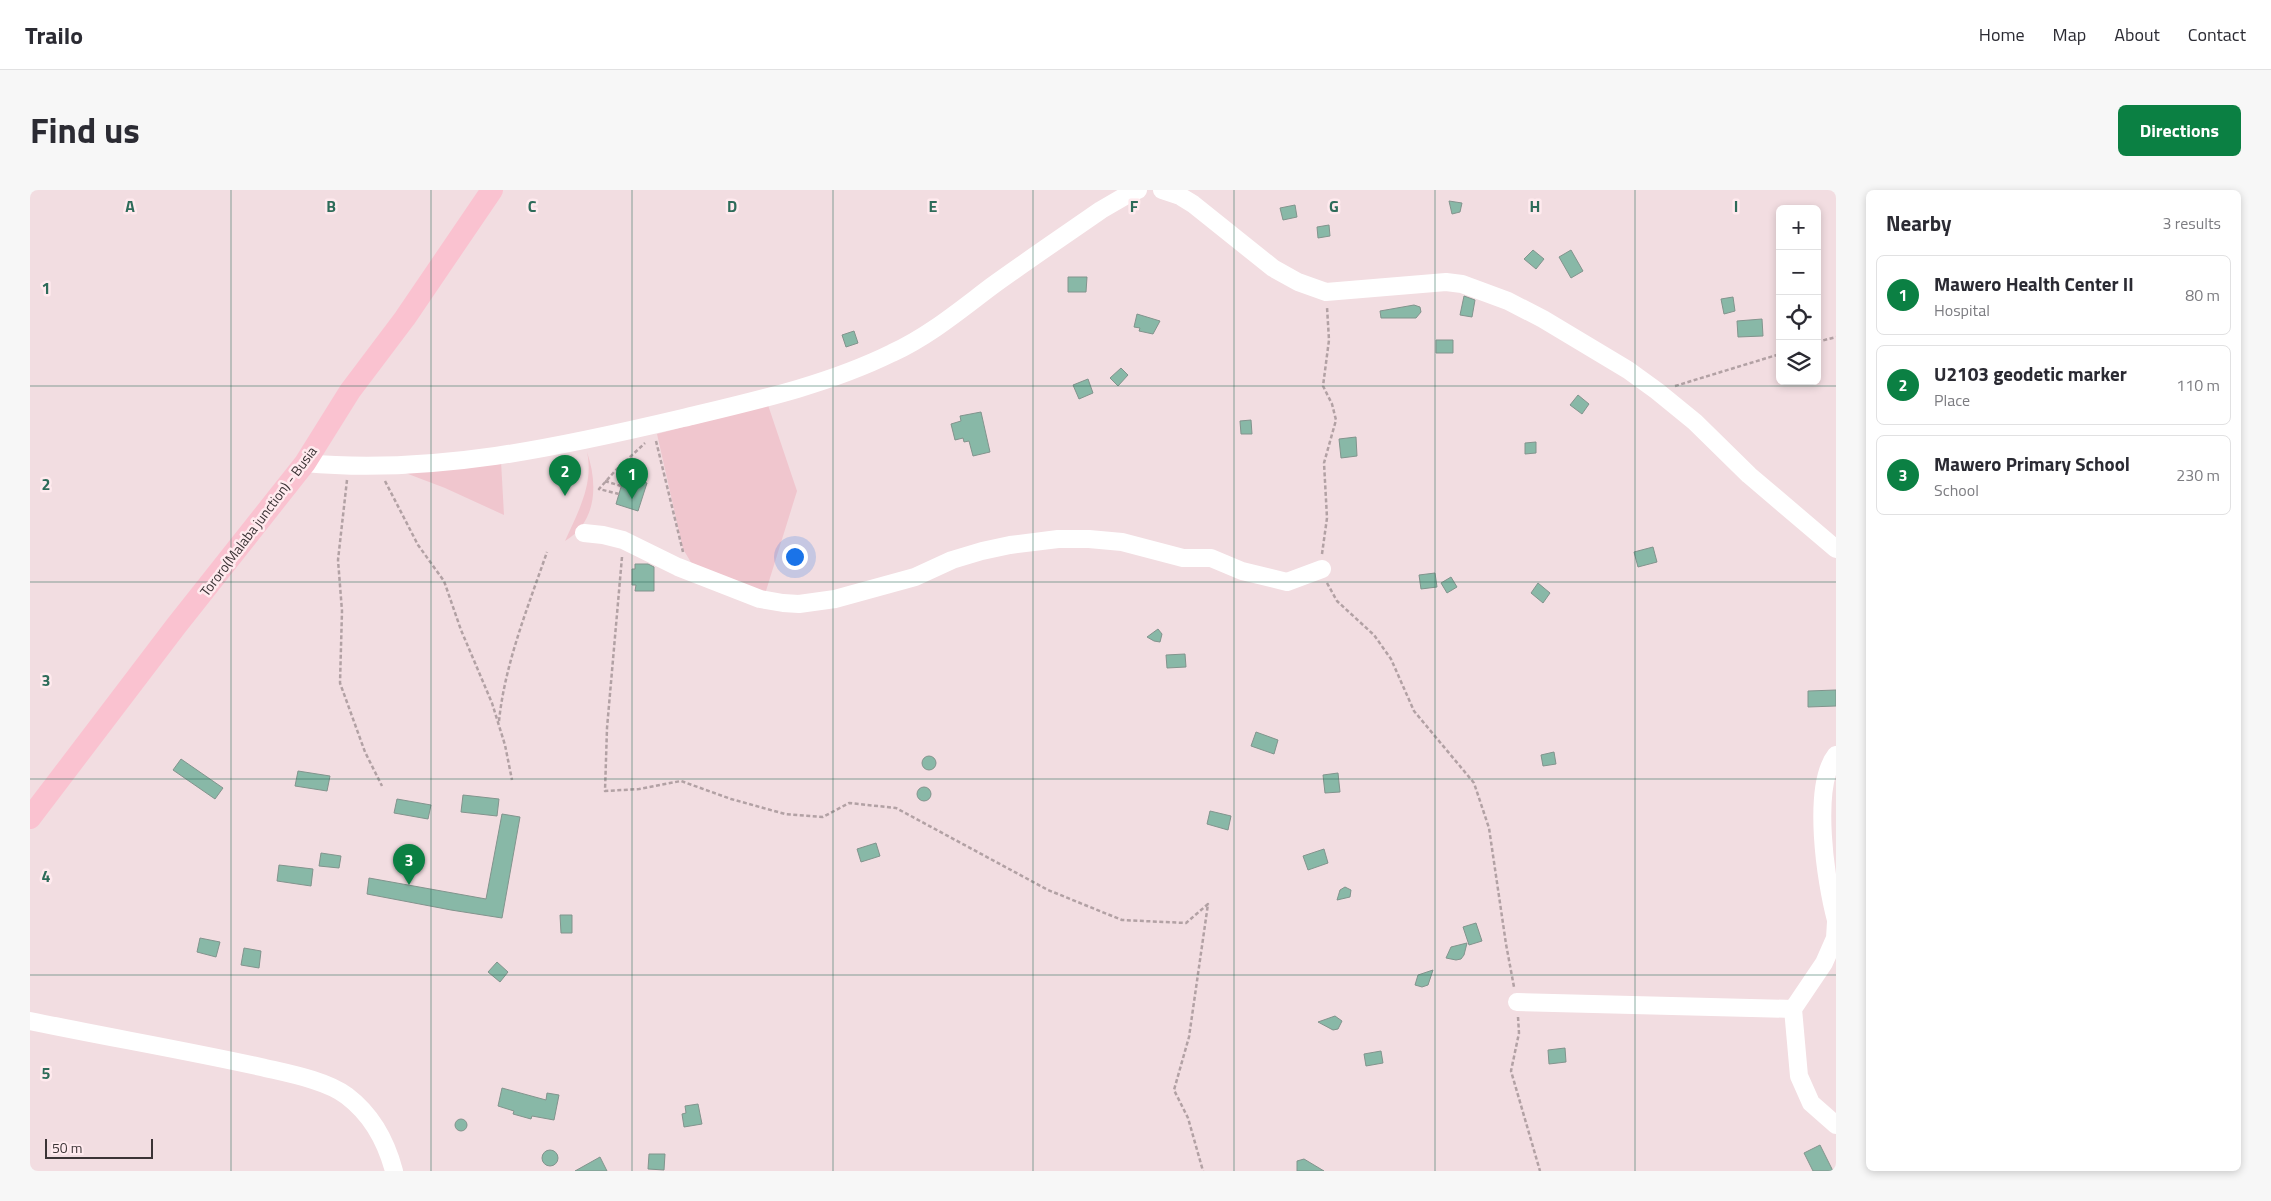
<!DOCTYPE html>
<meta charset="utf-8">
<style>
:root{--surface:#fff;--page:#f7f7f7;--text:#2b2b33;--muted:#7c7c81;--line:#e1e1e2;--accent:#0b8043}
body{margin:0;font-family:"Titillium Web",sans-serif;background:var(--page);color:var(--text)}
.controls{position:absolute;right:15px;top:15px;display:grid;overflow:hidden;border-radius:8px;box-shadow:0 2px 8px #0003}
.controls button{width:45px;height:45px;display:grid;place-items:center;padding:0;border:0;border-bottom:1px solid var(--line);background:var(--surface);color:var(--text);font:25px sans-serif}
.scale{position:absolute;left:15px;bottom:12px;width:108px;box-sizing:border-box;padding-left:5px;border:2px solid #3b3335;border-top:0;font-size:14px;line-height:18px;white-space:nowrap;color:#3b3335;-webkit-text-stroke:4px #ffeaee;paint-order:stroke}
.you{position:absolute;left:764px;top:366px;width:18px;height:18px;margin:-12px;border:4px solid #fff;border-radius:50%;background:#1a73e8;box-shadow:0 0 0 8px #1a73e833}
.badge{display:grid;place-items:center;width:32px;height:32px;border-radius:50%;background:var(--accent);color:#fff;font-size:16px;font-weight:700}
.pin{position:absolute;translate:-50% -41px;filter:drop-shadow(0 1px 2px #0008)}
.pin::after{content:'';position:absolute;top:26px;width:18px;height:15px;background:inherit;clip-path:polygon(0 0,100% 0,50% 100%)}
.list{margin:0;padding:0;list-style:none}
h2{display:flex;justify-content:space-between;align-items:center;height:65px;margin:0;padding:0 20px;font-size:21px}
h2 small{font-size:16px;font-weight:400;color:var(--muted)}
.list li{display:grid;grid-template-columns:32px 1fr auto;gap:15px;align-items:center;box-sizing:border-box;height:80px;margin:0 10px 10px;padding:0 10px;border:1px solid var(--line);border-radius:8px}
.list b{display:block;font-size:19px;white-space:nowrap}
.list p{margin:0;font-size:16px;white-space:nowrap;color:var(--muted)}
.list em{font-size:16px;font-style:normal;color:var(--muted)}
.icon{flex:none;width:28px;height:28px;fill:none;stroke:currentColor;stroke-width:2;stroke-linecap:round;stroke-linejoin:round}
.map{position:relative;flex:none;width:1806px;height:981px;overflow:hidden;border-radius:8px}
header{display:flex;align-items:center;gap:30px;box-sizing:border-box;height:70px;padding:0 25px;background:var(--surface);border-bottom:1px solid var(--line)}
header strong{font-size:24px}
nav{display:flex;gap:28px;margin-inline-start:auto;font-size:18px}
.intro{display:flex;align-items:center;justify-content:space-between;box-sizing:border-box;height:120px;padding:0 30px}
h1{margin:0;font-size:35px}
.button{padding:12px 22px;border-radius:8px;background:var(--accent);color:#fff;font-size:18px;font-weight:700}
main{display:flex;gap:30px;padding:0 30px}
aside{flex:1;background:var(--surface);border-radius:8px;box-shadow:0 2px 8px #0003}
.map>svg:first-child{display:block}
</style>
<header>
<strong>Trailo</strong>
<nav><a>Home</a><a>Map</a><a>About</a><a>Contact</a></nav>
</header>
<div class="intro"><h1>Find us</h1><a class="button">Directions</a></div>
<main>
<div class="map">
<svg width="1806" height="981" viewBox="0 0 1806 981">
<rect width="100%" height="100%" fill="#f2dde1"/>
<path fill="#f0c6ce" d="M 738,215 L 767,301 L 735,404 L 665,379 L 653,359 L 627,244 Z
M 557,262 C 568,294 567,332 535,351 C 548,322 564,294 557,262 Z
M 471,271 L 474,325 L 415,298 L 365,279 Z"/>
<path fill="#88b8a7" stroke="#82948d" d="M 1419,11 L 1432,13 L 1430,22 L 1422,24 Z
M 1265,15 L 1267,27 L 1253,30 L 1250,18 Z
M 1299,35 L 1300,46 L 1288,48 L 1287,37 Z
M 1503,60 L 1514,69 L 1506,79 L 1494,69 Z
M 1541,60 L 1553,81 L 1541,88 L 1529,67 Z
M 1038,87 L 1057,87 L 1056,102 L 1038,102 Z
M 1434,106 L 1445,110 L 1442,127 L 1430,125 Z
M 1703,107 L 1705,121 L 1694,124 L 1691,109 Z
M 1384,115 L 1390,117 L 1391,122 L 1386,128 L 1351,128 L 1350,121 Z
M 1107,124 L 1130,131 L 1123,144 L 1109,141 L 1110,138 L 1104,137 Z
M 1732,129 L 1733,146 L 1708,147 L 1707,131 Z
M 824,141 L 828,153 L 816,157 L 812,145 Z
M 1406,150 L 1423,150 L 1423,163 L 1406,163 Z
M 1091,178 L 1098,185 L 1088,196 L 1080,188 Z
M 1058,189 L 1063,203 L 1049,209 L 1043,195 Z
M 1548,205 L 1559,214 L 1552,224 L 1540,215 Z
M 951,222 L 960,262 L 943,266 L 939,251 L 934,252 L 933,248 L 925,250 L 921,234 L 931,231 L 930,226 Z
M 1221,230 L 1222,244 L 1211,244 L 1210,231 Z
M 1326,247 L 1327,266 L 1311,268 L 1309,249 Z
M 1506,252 L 1506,263 L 1495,264 L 1495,253 Z
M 594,287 L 617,293 L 608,321 L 586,314 Z
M 1623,357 L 1627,372 L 1608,377 L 1604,362 Z
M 605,374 L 618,374 L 624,377 L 624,401 L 605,401 L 606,395 L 602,395 L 602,379 L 605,379 Z
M 1405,383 L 1407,397 L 1391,399 L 1389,385 Z
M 1421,387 L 1427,397 L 1417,403 L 1411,393 Z
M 1508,393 L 1520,403 L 1513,413 L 1501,403 Z
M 1128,439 L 1132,444 L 1130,452 L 1124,451 L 1117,447 Z
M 1155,464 L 1156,477 L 1137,478 L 1136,465 Z
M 1806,500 L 1806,516 L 1778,517 L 1778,501 Z
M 1226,542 L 1248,550 L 1244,564 L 1221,556 Z
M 1524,562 L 1526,574 L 1513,576 L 1511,565 Z
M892 573a7 7 0 1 1 14 0a7 7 0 1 1-14 0Z
M 151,569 L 193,598 L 185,609 L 143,580 Z
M 268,581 L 300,586 L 297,601 L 265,596 Z
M 1308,583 L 1310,602 L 1295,603 L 1293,585 Z
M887 604a7 7 0 1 1 14 0a7 7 0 1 1-14 0Z
M 433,605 L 469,609 L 467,626 L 431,622 Z
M 367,609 L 401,615 L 398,629 L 364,623 Z
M 1180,621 L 1201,626 L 1198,640 L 1177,634 Z
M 472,624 L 490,627 L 472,728 L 421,720 L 337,704 L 339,688 L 456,709 Z
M 846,653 L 850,666 L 831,672 L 827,659 Z
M 1294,659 L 1298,673 L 1278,680 L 1273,666 Z
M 291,663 L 311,666 L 309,678 L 289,676 Z
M 249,675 L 283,679 L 281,696 L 247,691 Z
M 1315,697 L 1321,700 L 1320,707 L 1307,710 L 1310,700 Z
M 530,725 L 542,725 L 542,743 L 531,743 Z
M 1446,733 L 1452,751 L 1439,755 L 1433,737 Z
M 170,748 L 190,752 L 186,767 L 167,762 Z
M 1437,753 L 1434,765 L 1431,769 L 1426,770 L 1416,768 L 1421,757 Z
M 214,758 L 231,761 L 229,778 L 211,775 Z
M 467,772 L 478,782 L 470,792 L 458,782 Z
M 1403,780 L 1398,795 L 1392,797 L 1385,795 L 1388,785 Z
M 1305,826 L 1312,831 L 1308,839 L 1303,840 L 1288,832 Z
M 1535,858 L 1536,872 L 1519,874 L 1518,860 Z
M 1351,861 L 1353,873 L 1336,876 L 1334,864 Z
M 472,898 L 516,910 L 517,903 L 529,905 L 524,930 L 502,926 L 501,929 L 483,924 L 484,921 L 468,916 Z
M 668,914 L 672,934 L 654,937 L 652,924 L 656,923 L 655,916 Z
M425 935a6 6 0 1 1 12 0a6 6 0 1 1-12 0Z
M 1790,955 L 1803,981 L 1783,981 L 1774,963 Z
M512 968a8 8 0 1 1 16 0a8 8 0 1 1-16 0Z
M 619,964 L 635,964 L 634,980 L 618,979 Z
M 570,967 L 577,981 L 545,981 Z
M 1274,969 L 1294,981 L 1267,981 L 1267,971 Z"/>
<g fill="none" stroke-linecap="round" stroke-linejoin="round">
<path stroke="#b2a1a4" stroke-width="2.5" stroke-dasharray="4 2.5" stroke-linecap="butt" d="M 1787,152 L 1806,147
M 1645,196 L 1750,164
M 626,251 L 653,362
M 317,290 L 308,370 L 312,421 L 310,493 L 335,562 L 352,596
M 355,291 L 388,355 L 414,391 L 431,440 L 462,513 L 475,555 L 482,590
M 575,291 L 591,296
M 589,304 L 569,299 L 585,281 L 615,253
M 1292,364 L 1297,328 L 1294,273 L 1306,230 L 1302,214 L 1293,196 L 1299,150 L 1297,117
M 592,367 L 577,538 L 575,601 L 609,599 L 651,591 L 701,609 L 755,624 L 793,627 L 819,613 L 866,618 L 1018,700 L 1092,730 L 1156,733 L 1178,714 L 1159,847 L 1144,900 L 1158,928 L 1173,981
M 1297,393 L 1307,411 L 1344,445 L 1361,469 L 1384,521 L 1444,593 L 1459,638 L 1476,754 L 1484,797
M 469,531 C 475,473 498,417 517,362
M 1488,827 L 1489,843 L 1481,881 L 1510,981"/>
<path stroke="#fff" stroke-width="18" d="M 1132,0 L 1150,6 L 1163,14 L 1243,78 L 1268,92 L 1296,102 L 1416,92 L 1432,94 L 1478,111 L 1513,129 L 1598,180 L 1627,201 L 1665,232 L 1719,285 L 1806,359
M 275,273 C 403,285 530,257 653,228 C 724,211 797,195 862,163 C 899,146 930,120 962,96 C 998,70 1035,45 1071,20 L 1102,2 L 1108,0
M 554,343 L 573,345 L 593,350 L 648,377 L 730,409 L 753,413 L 769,414 L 805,409 L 885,387 L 922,370 L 952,361 L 980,355 L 1028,349 L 1059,349 L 1092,352 L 1153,368 L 1181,368 L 1212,381 L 1257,392 L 1292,379
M 1806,565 C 1781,596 1796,694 1806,730
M 1806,732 L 1805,748 L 1794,773 L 1763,819 L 1769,886 L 1781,913 L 1806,935
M 1487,812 L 1763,819
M 0,831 C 77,847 154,860 231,877 C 256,883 296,890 317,906 C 342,925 356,951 364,981"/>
<path stroke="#fac2d0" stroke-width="22" d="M 0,628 L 146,436 L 275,273 L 320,201 L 375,128 L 462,0"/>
</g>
<path fill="none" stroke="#2d6b59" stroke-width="1" stroke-opacity="0.55" d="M 201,0 L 201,981M 401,0 L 401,981M 602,0 L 602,981M 803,0 L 803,981M 1003,0 L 1003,981M 1204,0 L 1204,981M 1405,0 L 1405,981M 1605,0 L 1605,981M 0,196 L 1806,196M 0,392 L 1806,392M 0,589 L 1806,589M 0,785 L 1806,785"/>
<g text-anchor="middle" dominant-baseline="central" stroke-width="5" stroke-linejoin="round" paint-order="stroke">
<g font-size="14" fill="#3b3335" stroke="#ffeaee">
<text transform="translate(228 331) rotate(-53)">Tororo(Malaba junction) - Busia</text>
</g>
</g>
<g font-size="16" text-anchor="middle" font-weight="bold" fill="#2d6b59" stroke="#ffeaee" stroke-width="5" stroke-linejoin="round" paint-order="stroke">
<text x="100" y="22">A</text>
<text x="301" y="22">B</text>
<text x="502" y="22">C</text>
<text x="702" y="22">D</text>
<text x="903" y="22">E</text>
<text x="1104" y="22">F</text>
<text x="1304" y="22">G</text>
<text x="1505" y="22">H</text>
<text x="1706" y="22">I</text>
<text x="16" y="104">1</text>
<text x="16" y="300">2</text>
<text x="16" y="496">3</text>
<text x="16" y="692">4</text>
<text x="16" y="889">5</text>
</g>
</svg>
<div class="controls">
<button>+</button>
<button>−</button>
<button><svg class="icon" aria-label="locate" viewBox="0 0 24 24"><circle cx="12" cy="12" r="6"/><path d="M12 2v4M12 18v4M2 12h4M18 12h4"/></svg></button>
<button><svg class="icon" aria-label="layers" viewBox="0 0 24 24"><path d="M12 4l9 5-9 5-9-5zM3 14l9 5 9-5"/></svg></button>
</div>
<div class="scale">50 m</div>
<div class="you"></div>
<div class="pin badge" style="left:602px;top:309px">1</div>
<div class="pin badge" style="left:535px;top:306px">2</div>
<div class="pin badge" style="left:379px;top:695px">3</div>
</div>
<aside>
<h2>Nearby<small>3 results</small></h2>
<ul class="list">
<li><span class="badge">1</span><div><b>Mawero Health Center II</b><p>Hospital</p></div><em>80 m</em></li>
<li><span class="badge">2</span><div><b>U2103 geodetic marker</b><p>Place</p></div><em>110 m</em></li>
<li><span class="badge">3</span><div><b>Mawero Primary School</b><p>School</p></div><em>230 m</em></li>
</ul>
</aside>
</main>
